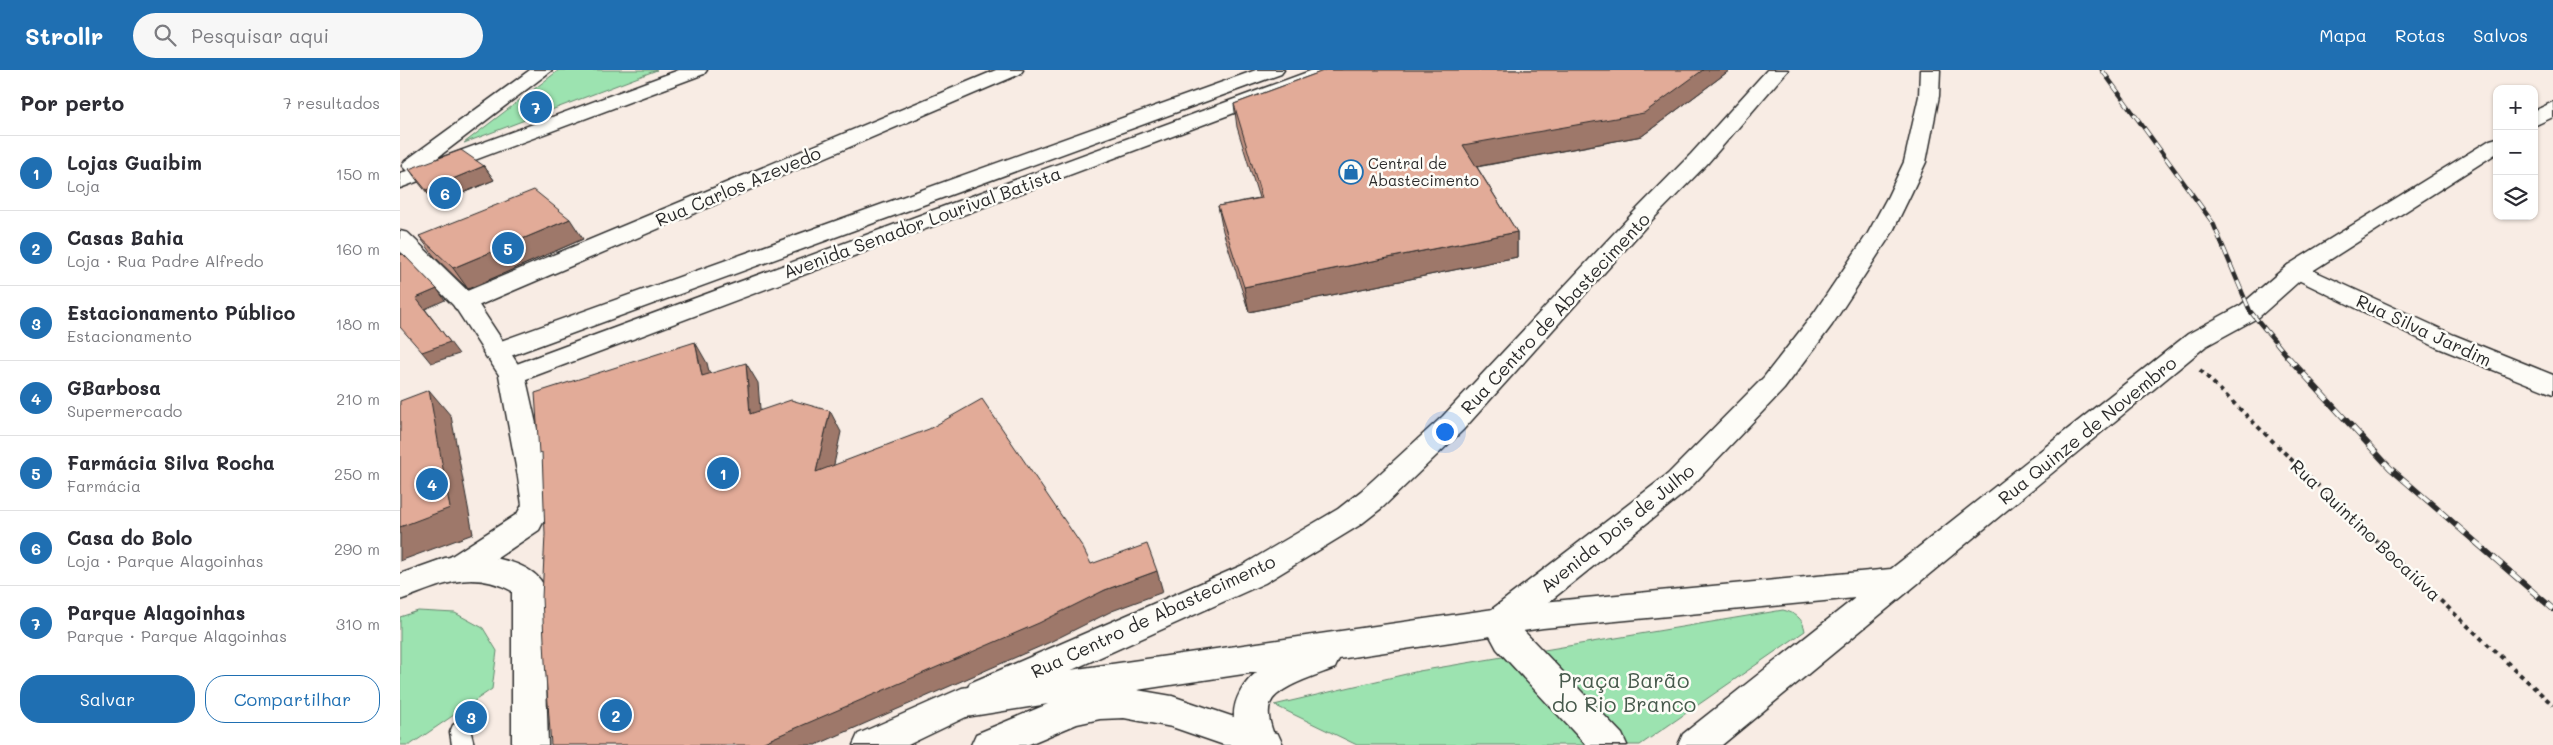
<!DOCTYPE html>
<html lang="pt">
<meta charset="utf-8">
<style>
:root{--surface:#fff;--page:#f7f7f7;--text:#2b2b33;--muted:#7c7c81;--line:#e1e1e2;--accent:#1f6fb2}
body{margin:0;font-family:Mali,sans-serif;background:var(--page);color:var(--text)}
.controls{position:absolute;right:15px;top:15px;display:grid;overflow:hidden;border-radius:10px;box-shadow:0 1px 4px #0004}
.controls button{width:45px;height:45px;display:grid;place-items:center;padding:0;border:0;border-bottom:1px solid var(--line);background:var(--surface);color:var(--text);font:25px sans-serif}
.you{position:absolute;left:1044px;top:361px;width:18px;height:18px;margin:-12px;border:4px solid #fff;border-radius:50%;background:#1a73e8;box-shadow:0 0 0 8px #1a73e833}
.badge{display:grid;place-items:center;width:32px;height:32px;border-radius:50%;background:var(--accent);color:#fff;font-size:16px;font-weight:700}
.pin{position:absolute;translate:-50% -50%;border:2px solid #fff;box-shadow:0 1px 5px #0006}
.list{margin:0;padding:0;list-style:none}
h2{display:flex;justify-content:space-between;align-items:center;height:65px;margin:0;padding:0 20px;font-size:21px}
h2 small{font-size:16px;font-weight:400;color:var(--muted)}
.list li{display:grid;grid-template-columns:32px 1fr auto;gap:15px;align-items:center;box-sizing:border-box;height:75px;padding:0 20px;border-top:1px solid var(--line)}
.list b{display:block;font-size:19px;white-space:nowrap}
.list p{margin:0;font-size:16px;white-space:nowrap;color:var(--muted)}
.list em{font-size:16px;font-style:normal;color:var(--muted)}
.actions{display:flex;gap:10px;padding:15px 20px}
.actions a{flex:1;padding:11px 0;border:1px solid var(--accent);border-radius:20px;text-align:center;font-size:18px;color:var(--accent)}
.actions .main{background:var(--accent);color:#fff}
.icon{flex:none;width:28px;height:28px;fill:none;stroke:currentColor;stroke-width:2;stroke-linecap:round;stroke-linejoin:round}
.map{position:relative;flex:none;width:2153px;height:675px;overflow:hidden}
header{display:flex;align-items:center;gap:30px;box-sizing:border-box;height:70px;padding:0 25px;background:var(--accent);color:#fff}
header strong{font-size:24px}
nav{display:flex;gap:28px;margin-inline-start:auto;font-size:18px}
.search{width:350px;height:45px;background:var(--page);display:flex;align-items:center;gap:12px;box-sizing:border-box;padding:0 18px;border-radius:28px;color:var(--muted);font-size:19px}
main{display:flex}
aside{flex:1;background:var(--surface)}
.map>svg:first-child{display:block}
</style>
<header>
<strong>Strollr</strong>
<div class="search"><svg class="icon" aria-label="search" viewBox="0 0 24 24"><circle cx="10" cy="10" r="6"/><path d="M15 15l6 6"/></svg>Pesquisar aqui</div>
<nav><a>Mapa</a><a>Rotas</a><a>Salvos</a></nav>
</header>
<main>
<aside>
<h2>Por perto<small>7 resultados</small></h2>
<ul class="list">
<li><span class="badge">1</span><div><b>Lojas Guaibim</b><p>Loja</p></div><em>150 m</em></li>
<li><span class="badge">2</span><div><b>Casas Bahia</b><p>Loja · Rua Padre Alfredo</p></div><em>160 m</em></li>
<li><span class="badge">3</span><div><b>Estacionamento Público</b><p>Estacionamento</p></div><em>180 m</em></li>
<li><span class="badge">4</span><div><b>GBarbosa</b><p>Supermercado</p></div><em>210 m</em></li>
<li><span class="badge">5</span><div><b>Farmácia Silva Rocha</b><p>Farmácia</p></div><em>250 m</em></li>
<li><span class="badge">6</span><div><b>Casa do Bolo</b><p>Loja · Parque Alagoinhas</p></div><em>290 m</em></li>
<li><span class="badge">7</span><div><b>Parque Alagoinhas</b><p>Parque · Parque Alagoinhas</p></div><em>310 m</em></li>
</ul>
<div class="actions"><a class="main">Salvar</a><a>Compartilhar</a></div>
</aside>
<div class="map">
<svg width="2153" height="675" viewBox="0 0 2153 675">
<rect width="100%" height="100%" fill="#f8ece4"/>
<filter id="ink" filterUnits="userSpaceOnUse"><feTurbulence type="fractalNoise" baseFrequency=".02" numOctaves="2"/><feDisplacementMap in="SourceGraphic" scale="10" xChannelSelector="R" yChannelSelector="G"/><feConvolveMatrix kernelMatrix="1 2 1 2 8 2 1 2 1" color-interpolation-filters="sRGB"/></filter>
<g filter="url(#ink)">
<path fill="#9ce3b0" stroke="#64876e" d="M 159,0 L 257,0 L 64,73 Z
M 1383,540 C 1395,543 1403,548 1405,561 L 1240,675 L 957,675 L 874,635 L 1019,601 Z
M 18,541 L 55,543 L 83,558 L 97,581 L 92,619 L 10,675 L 0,675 L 0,547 Z"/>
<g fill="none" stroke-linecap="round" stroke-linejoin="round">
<g stroke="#2b2b2b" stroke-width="3">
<path id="service" d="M 61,652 L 69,655 L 74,675 L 52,675 L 50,662 L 53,655 Z"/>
</g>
<g stroke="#2b2b2b" stroke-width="3">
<path id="minor" d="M 130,0 L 152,0 L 33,91 L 279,0 L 307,0 L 304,4 L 0,118 L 0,103 L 7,101 L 2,96 L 5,91 Z
M 596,0 L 623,0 L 620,4 L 73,238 L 64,240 L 55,238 L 52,232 L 55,226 Z
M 856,0 L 884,0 L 881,4 L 105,288 L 96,291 L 87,288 L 83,282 L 87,276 Z
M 913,0 L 941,0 L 938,4 L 121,311 L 112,314 L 103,311 L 99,305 L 103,299 Z"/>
</g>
<g stroke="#2b2b2b" stroke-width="3">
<path id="tertiary" d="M 1367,0 L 1388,0 L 1307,94 L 1249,153 L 1063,360 L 983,437 L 960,455 L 865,513 L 594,635 L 582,639 L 570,635 L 565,624 L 570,613 L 843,495 L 938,439 L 961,421 L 1043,346 L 1233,143 L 1291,84 Z
M 1520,0 L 1540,0 L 1539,26 L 1526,92 L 1510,126 L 1492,163 L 1432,255 L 1384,319 L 1288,420 L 1119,556 L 1222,664 L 1227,675 L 1186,675 L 1097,579 L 1083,553 L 1087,543 L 1268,404 L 1364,307 L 1414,243 L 1468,163 L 1488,126 L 1504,92 L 1519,26 Z
M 0,161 L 8,163 L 73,226 L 125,305 L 148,407 L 152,435 L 139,460 L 72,505 L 61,508 L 50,505 L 45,496 L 50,487 L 117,444 L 122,435 L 118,407 L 99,305 L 55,237 L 0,181 Z
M 1897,193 L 2054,265 L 2153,305 L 2153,324 L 2036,277 L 1888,205 L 1885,200 L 1888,195 Z"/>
</g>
<g stroke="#2b2b2b" stroke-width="3">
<path id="secondary" d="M 2153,32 L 2153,47 L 2134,56 L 2134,41 Z
M 2097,68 L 2097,83 L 1906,205 L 1859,247 L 1806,276 L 1322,675 L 1278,675 L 1283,664 L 1455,528 L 1143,558 L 939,589 L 935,598 C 918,605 876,617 870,634 C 867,644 870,653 873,662 L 878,664 L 883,675 L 824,675 L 772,657 L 724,648 L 700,649 L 677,654 L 627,675 L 571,675 L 576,664 L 648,634 L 566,647 L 508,675 L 453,675 L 458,664 L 562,618 L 677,599 L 1143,532 L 1491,499 L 1788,264 L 1841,235 L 1888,195 L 2090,70 ZM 857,602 C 844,612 833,630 834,647 L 772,626 L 737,620 Z
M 66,484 C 90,486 131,492 143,514 L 148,675 L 112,675 L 112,521 C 70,498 40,516 0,530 L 0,504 L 45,488 Z"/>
</g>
<path stroke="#2b2b2b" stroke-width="4" stroke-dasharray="4.5 4.5" stroke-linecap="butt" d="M 1800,300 L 1945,442 L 2153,635"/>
<use href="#service" fill="#fdfcf7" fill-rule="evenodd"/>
<use href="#minor" fill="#fdfcf7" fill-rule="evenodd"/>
<use href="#tertiary" fill="#fdfcf7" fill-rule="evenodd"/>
<use href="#secondary" fill="#fdfcf7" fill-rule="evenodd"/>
<g stroke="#2b2b2b" stroke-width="4.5">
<path id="rail-far1" d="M 1702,0 L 1813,153 L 1850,241 L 1888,287"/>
</g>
<g stroke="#2b2b2b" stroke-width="6">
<path id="rail" d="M 1887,286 L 1990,398 L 2153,539"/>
</g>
<use href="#rail-far1" stroke="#fdfcf7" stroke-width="3" stroke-dasharray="9" stroke-linecap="butt"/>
<use href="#rail" stroke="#fdfcf7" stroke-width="4.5" stroke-dasharray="12" stroke-linecap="butt"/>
</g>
<path fill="#c29383" stroke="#2b2b2b" d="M 926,0 L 1330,0 L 1242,66 L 1077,97 L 1117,162 L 1117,187 L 849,242 L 823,161 L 818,136 L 859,128 L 837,57 L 834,34 Z
M 84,96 L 94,110 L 36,134 L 19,113 L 9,99 Z
M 19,166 L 183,169 L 68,219 L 34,186 Z"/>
<path fill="#9e786a" stroke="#2b2b2b" d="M 1303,0 L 1330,0 L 1242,66 L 1064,99 L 1063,75 Z
M 84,96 L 94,110 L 36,134 L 26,120 Z
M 170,149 L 183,169 L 68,219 L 53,198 Z
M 1117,162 L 1117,187 L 849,242 L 844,217 Z
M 37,219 L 45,230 L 25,239 L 59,284 L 31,293 L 22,282 L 16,228 Z
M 295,272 L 307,293 L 315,327 L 302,306 Z
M 346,293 L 358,313 L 362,365 L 350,344 Z
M 29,320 L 51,346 L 73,464 L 0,491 L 0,457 Z
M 430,341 L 441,362 L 428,422 L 416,402 Z
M 757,501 L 763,522 L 712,541 L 648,573 L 416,675 L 357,675 L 705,520 Z"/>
<path fill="#e2ab98" stroke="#2b2b2b" d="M 926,0 L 1303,0 L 1244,43 L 1063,75 L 1117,162 L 844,217 L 818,136 L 862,128 L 834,34 Z
M 61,80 L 84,96 L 26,120 L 9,99 Z
M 134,120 L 170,149 L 53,198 L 19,166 Z
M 3,184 L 37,219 L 16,228 L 50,272 L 22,282 L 0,257 L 0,185 Z
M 295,272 L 302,306 L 346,293 L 350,344 L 391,330 L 430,341 L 416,402 L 529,359 L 582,329 L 682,476 L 691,494 L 747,474 L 757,501 L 705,520 L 639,553 L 357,675 L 151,675 L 145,592 L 142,528 L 145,464 L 142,382 L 139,383 L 135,323 Z
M 29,320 L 50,438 L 0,457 L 0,331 Z"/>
</g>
<defs>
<g id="shop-ring" transform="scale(1.25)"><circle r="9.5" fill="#fdfcf7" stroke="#1f6fb2" stroke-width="1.5"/><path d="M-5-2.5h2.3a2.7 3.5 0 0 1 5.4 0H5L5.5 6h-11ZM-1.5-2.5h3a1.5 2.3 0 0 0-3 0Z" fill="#1f6fb2"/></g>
</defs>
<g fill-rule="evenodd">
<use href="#shop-ring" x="951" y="102"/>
</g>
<g text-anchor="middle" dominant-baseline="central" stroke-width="5" stroke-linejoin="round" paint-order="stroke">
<g font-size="15" fill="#2b2b2b" stroke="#fdfcf7" text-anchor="start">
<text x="968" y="93">Central de<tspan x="968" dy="17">Abastecimento</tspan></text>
</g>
<g font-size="18" fill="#2b2b2b" stroke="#fdfcf7">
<text transform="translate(338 116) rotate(-23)">Rua Carlos Azevedo</text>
<text transform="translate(522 152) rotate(-20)">Avenida Senador Lourival Batista</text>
<text transform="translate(1155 243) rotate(-47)">Rua Centro de Abastecimento</text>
<text transform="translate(2024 260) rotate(25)">Rua Silva Jardim</text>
<text transform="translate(1687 360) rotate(-39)">Rua Quinze de Novembro</text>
<text transform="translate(1217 458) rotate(-39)">Avenida Dois de Julho</text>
<text transform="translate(1966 460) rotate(43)">Rua Quintino Bocaiúva</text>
<text transform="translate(753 546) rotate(-25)">Rua Centro de Abastecimento</text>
</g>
<g font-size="21" fill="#47594c" stroke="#fdfcf7">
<text x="1224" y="609">Praça Barão<tspan x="1224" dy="24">do Rio Branco</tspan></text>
</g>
</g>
</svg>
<div class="controls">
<button>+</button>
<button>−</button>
<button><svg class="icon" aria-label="layers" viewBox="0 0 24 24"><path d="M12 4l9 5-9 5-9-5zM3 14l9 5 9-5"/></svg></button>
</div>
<div class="you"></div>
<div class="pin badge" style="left:323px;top:403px">1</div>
<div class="pin badge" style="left:216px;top:645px">2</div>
<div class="pin badge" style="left:71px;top:647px">3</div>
<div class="pin badge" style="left:32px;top:414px">4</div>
<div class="pin badge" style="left:108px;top:178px">5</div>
<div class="pin badge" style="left:45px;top:123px">6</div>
<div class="pin badge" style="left:136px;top:37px">7</div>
</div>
</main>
